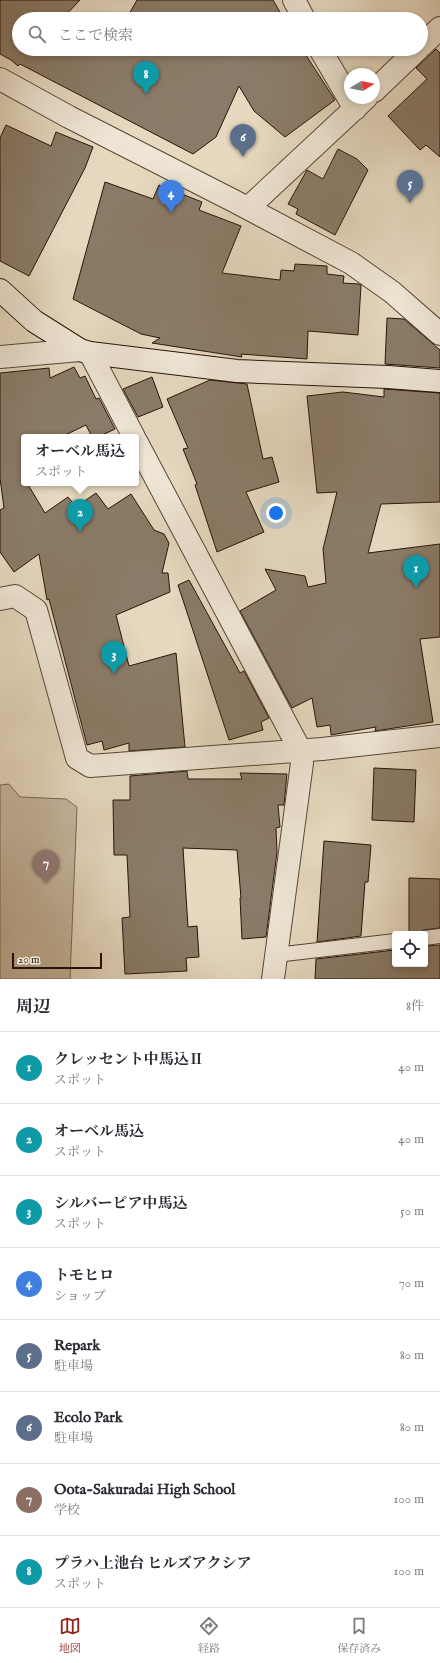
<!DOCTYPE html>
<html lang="ja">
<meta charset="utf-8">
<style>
:root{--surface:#fff;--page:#f7f7f7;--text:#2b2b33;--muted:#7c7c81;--line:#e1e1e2;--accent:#8f2418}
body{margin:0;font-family:"IM FELL English","Noto Serif JP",serif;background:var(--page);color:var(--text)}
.controls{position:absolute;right:12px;bottom:12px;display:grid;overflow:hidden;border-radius:4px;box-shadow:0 2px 6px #0003}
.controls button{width:36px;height:36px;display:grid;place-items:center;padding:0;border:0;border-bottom:1px solid var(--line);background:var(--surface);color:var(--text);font:20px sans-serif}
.compass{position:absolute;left:344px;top:68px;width:36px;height:36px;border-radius:50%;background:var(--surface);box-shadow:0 2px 6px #0003;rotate:80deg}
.scale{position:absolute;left:12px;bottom:10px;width:90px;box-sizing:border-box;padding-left:4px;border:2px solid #271508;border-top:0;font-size:11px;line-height:14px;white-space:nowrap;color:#271508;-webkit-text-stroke:3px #efe6d6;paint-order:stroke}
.you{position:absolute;left:276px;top:513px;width:14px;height:14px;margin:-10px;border:3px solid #fff;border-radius:50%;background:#1a73e8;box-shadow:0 0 0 6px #1a73e833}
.badge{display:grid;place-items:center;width:26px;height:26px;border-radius:50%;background:var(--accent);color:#fff;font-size:13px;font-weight:700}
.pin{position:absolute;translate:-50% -33px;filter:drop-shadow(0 1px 2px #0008)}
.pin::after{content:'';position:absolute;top:21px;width:14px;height:12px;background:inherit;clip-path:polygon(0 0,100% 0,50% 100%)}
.popup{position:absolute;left:21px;top:434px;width:118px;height:52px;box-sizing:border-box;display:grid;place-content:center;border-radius:4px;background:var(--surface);filter:drop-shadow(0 1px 3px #0005);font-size:13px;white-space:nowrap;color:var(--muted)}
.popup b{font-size:15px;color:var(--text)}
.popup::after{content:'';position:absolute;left:50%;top:100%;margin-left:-8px;border:8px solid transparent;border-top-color:var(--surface)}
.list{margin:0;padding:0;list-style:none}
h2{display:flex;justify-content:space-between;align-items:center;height:52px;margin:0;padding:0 16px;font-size:17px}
h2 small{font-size:13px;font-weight:400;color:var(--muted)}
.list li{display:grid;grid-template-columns:26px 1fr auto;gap:12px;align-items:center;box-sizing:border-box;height:72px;padding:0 16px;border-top:1px solid var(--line)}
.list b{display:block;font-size:15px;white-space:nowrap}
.list p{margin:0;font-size:13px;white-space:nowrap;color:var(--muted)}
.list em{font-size:13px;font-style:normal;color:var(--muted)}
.icon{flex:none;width:22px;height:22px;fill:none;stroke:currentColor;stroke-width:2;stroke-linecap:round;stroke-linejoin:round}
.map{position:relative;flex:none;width:440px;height:979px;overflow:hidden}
.search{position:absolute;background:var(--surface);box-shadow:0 2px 6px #0003;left:12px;right:12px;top:12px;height:44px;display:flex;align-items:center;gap:10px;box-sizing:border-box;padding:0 14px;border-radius:22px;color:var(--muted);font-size:15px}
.sheet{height:628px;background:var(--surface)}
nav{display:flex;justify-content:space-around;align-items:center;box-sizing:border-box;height:56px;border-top:1px solid var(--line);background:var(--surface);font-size:11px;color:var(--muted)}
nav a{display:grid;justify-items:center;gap:2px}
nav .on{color:var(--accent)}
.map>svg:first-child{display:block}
</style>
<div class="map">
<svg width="440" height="979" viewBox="0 0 440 979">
<rect width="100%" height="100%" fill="#e6d9c0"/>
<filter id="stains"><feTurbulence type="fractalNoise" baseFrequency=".005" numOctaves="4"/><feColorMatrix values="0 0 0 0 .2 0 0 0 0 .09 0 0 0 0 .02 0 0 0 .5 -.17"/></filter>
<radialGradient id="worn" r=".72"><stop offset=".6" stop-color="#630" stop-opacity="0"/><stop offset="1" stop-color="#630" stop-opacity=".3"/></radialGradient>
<path fill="#c6b8a1" stroke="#766654" d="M 9,784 L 20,797 L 66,799 L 77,807 L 70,979 L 0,979 L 0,785 Z"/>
<path fill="#8a7b68" stroke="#271508" d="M 0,0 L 80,0 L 62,19 L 19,19 L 19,49 L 302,49 L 335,100 L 285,137 L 254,111 L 239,86 L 216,137 L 193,154 L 20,64 L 18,66 L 11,60 L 0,54 Z
M 137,0 L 273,0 L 284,19 L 120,19 L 122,14 L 128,16 Z
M 436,49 L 440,53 L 440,157 L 426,145 L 420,150 L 388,116 L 427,79 L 416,68 Z
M 6,125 L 51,146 L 56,132 L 93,147 L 85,168 L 29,276 L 0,261 L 0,138 Z
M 338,149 L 357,159 L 368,170 L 335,235 L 296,214 L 298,209 L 288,204 L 307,170 L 323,179 Z
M 105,182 L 153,199 L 159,185 L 202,202 L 199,210 L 241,226 L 222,273 L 280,280 L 281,270 L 294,271 L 295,264 L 327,266 L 327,274 L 344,276 L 343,283 L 359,284 L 361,285 L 358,335 L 308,331 L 307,359 L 241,354 L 242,357 L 152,343 L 160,338 L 141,334 L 73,299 Z
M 387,318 L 404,319 L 440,350 L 440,368 L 385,364 Z
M 74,367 L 80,378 L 85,376 L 96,399 L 99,398 L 115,429 L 98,437 L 92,437 L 86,425 L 61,437 L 24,437 L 24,483 L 27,483 L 45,513 L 68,497 L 76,507 L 96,493 L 108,509 L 131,494 L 154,530 L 164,534 L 169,543 L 162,573 L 168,573 L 170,592 L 116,615 L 129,666 L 176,653 L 185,747 L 129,751 L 129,743 L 104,750 L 102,741 L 87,745 L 49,599 L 47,600 L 39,554 L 14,572 L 0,552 L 0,510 L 4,508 L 0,478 L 0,373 L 49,368 L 50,378 Z
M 152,377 L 163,407 L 138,417 L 123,389 Z
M 210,380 L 247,384 L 263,459 L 272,457 L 279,482 L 246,492 L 264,532 L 217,552 L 195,485 L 197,484 L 183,449 L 188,448 L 167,399 Z
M 384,389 L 440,393 L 440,502 L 381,504 L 368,553 L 440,544 L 440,637 L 420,639 L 433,722 L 375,731 L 376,727 L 331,735 L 330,725 L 317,727 L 312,698 L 292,708 L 240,611 L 276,590 L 265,569 L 305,576 L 308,587 L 326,583 L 323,549 L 337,492 L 317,493 L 307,396 L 343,392 L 384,397 Z
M 189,580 L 240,673 L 244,671 L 269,718 L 261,722 L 263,730 L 229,740 L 178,585 Z
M 374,768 L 416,770 L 414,822 L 372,820 Z
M 187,771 L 188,779 L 242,779 L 240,773 L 287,774 L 284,805 L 278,805 L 280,827 L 276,828 L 277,852 L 266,937 L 242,939 L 240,898 L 241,898 L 237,850 L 183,848 L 188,927 L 197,926 L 199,957 L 186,958 L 187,971 L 125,974 L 122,918 L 130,917 L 127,855 L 114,855 L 113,800 L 130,800 L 130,776 Z
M 324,841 L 371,845 L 368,882 L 365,882 L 361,936 L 317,942 Z
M 409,878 L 440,879 L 440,928 L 424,930 L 418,934 L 409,934 Z
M 440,945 L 440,979 L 315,979 L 316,959 L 395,950 L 395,964 L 425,964 L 425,946 Z"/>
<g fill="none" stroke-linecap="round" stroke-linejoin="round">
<g stroke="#574636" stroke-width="16">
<path id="lane" d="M 425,938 L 440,936
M 276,955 L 395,941"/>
</g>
<g stroke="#574636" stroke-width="24">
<path id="street" d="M 294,0 L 304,19
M 421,46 L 440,28
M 320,49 L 355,109
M 0,79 L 69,117 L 234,201 L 351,263 L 392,292 L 440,334
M 374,91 L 418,49
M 248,208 L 366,98
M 90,353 L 134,437
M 0,357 L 80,350
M 136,441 L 300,750 L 302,763 L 273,979
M 0,599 L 15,596 L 36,610 L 77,758 L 90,766 L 322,749 L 440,736"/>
</g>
<g stroke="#271508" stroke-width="24">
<path id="secondary" d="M 0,290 L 34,321 L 80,350 L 90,353 L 237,371 L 388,377 L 440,381"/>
</g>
<use href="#lane" stroke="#efe6d6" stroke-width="14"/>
<use href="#street" stroke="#efe6d6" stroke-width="22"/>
<use href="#secondary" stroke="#efe6d6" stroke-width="22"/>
</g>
<rect width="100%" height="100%" filter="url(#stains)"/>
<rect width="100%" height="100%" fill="url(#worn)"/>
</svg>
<div class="controls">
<button><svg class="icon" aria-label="locate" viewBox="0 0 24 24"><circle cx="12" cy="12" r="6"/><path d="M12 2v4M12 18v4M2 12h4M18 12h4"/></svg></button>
</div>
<svg class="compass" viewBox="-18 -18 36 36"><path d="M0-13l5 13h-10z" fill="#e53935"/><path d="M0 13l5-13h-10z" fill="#7c7c81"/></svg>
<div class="scale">20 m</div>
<div class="you"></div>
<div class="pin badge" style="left:416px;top:588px;background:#0f9aa8">1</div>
<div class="pin badge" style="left:80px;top:532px;background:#0f9aa8">2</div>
<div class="popup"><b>オーベル馬込</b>スポット</div>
<div class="pin badge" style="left:114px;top:674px;background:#0f9aa8">3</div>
<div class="pin badge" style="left:171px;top:213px;background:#3f7fe0">4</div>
<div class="pin badge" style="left:410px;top:203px;background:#5c6f8a">5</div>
<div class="pin badge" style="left:243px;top:157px;background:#5c6f8a">6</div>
<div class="pin badge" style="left:46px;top:883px;background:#8d6e63">7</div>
<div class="pin badge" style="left:146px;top:94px;background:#0f9aa8">8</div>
<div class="search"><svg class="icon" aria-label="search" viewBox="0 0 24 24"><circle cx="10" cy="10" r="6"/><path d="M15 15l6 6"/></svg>ここで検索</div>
</div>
<section class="sheet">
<h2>周辺<small>8件</small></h2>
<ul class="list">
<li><span class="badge" style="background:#0f9aa8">1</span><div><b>クレッセント中馬込Ⅱ</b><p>スポット</p></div><em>40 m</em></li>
<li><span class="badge" style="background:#0f9aa8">2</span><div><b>オーベル馬込</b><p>スポット</p></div><em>40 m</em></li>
<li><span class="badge" style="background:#0f9aa8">3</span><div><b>シルバーピア中馬込</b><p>スポット</p></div><em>50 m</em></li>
<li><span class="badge" style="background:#3f7fe0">4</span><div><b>トモヒロ</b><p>ショップ</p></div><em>70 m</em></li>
<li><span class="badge" style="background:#5c6f8a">5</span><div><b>Repark</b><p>駐車場</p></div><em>80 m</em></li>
<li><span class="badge" style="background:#5c6f8a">6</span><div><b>Ecolo Park</b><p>駐車場</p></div><em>80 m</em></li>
<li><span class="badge" style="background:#8d6e63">7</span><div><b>Oota-Sakuradai High School</b><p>学校</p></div><em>100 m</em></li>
<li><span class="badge" style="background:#0f9aa8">8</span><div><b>プラハ上池台 ヒルズアクシア</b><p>スポット</p></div><em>100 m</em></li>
</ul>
</section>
<nav>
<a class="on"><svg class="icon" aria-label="map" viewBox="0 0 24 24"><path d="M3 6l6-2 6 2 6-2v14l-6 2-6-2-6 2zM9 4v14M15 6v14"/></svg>地図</a>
<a><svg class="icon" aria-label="directions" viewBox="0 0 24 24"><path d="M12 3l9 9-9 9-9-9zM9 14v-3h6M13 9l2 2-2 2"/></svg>経路</a>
<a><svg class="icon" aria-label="saved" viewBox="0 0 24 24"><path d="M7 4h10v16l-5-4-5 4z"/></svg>保存済み</a>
</nav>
